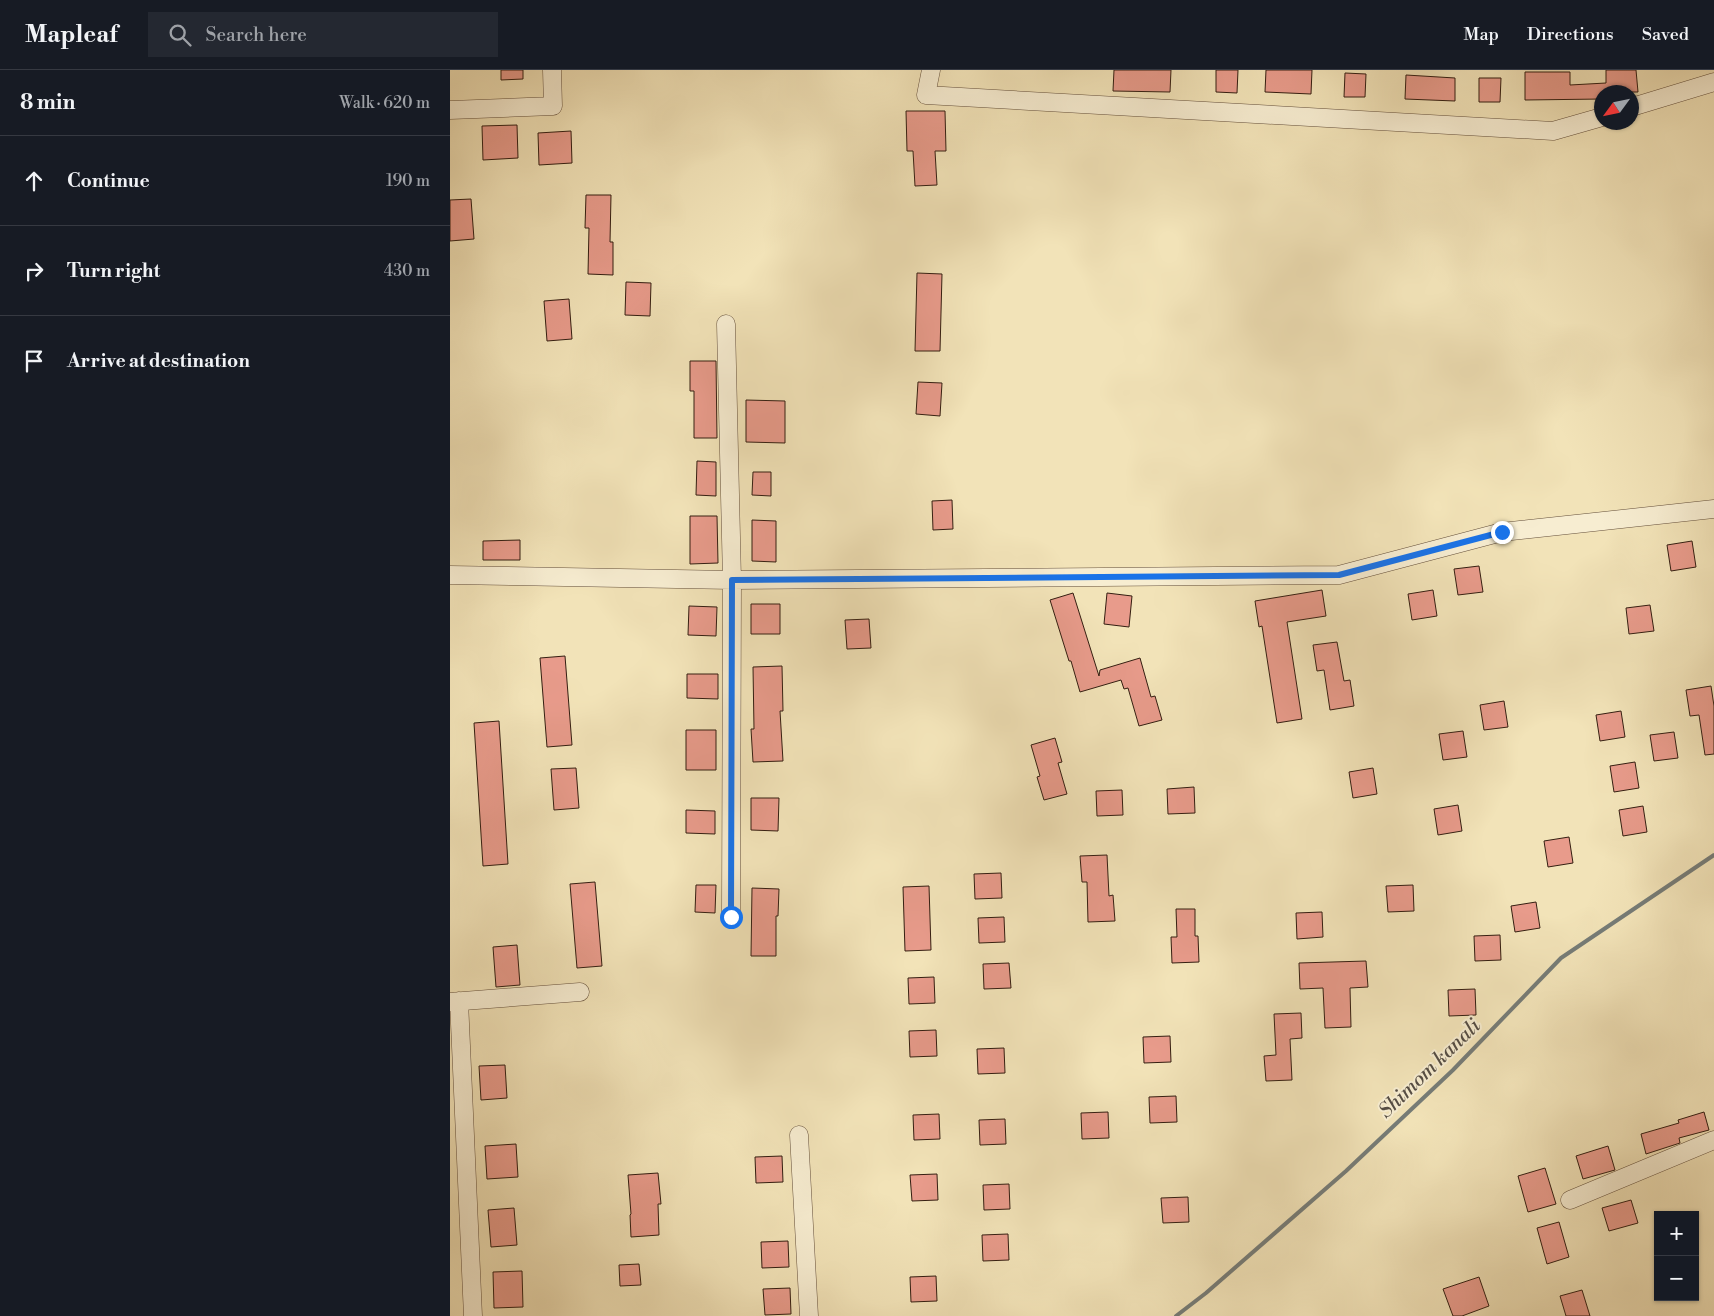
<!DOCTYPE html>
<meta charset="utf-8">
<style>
:root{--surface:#171b24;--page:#242831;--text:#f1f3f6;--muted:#9ea1a6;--line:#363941}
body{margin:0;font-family:"Libre Bodoni",serif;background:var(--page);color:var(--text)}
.controls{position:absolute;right:15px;bottom:15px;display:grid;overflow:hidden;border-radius:0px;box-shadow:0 1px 4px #0004}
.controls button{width:45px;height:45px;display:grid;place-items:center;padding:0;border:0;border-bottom:1px solid var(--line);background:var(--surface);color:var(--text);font:25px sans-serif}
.compass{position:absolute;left:1144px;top:15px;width:45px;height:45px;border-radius:50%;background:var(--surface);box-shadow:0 1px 4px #0004;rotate:237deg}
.stop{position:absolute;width:15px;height:15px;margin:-11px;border:4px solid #1a73e8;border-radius:50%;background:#fff}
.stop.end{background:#1a73e8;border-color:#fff;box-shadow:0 1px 5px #0008}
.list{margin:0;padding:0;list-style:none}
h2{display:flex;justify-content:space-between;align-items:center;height:65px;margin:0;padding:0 20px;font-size:21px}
h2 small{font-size:16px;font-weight:400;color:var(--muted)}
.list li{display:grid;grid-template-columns:32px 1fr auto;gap:15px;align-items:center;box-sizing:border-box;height:90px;padding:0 20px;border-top:1px solid var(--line)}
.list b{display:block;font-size:19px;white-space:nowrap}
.list em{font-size:16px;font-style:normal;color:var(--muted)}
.icon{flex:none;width:28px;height:28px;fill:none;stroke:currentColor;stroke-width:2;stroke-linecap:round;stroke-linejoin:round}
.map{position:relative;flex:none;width:1264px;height:1246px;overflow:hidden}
header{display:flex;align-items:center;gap:30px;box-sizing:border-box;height:70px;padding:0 25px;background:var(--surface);border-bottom:1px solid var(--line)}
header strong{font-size:24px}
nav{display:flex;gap:28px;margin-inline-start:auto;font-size:18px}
.search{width:350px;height:45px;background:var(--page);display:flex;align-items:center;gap:12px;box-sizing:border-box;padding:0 18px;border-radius:0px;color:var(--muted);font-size:19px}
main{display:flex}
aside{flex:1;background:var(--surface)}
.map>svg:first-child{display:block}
</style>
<header>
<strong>Mapleaf</strong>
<div class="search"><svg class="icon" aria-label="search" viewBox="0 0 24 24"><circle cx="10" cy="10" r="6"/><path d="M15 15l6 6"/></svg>Search here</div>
<nav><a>Map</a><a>Directions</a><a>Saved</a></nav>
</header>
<main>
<aside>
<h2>8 min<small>Walk · 620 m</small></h2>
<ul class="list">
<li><svg class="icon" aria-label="ahead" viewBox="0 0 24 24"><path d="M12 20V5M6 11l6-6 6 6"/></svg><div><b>Continue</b></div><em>190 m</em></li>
<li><svg class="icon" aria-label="right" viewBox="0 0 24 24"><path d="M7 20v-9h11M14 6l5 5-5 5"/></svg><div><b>Turn right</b></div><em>430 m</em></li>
<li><svg class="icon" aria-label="arrive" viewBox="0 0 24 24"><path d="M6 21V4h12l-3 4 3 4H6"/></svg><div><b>Arrive at destination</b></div></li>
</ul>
</aside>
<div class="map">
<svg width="1264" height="1246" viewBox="0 0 1264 1246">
<rect width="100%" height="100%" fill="#f2e3b8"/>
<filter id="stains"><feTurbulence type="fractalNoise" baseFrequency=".004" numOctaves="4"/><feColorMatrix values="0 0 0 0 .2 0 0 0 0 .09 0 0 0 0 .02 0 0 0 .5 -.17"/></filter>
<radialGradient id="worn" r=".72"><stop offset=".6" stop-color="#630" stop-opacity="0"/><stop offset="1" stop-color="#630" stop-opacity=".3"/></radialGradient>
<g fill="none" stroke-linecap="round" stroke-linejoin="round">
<path stroke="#767c77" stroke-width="4" d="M 726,1246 L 756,1223 L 896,1101 L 1003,1000 L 1111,888 L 1264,785"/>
</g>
<path fill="#e89b8b" stroke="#341e11" d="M 51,0 L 73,0 L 73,9 L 51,10 Z
M 664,0 L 721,0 L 720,22 L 663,21 Z
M 766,0 L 788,0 L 787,23 L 766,22 Z
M 816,0 L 862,0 L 861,24 L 815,22 Z
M 1156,0 L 1186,0 L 1188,22 L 1152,22 L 1152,29 L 1075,30 L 1075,2 L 1120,2 L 1120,15 L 1156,13 Z
M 895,3 L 916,4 L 915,27 L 894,27 Z
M 956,5 L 1005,8 L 1005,31 L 955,29 Z
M 1029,8 L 1051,8 L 1050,32 L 1029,32 Z
M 456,41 L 495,41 L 496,81 L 485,81 L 487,115 L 465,116 L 463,81 L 457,81 Z
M 67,55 L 68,88 L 33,90 L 32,56 Z
M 121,61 L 122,93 L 89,95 L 88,63 Z
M 136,125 L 161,125 L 160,172 L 163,172 L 163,205 L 138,204 L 139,158 L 135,158 Z
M 21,129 L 24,169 L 0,171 L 0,130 Z
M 467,203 L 492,204 L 490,281 L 465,281 Z
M 176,212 L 201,213 L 200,246 L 175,245 Z
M 119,229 L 122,269 L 97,271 L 94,231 Z
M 240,291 L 266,291 L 267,368 L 244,368 L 244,321 L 240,321 Z
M 468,312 L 492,313 L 490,346 L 466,344 Z
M 296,330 L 335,331 L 335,373 L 296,372 Z
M 247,391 L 266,392 L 266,426 L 246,425 Z
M 303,402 L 321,402 L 321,426 L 302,425 Z
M 502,430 L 503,459 L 483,460 L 482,431 Z
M 240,446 L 267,446 L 268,493 L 240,494 Z
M 302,450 L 326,451 L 326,492 L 302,491 Z
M 70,470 L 70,490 L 33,490 L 33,471 Z
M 1242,471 L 1246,497 L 1221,501 L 1217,475 Z
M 1029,496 L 1033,522 L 1008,525 L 1004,499 Z
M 872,520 L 876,546 L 837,552 L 852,649 L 827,653 L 812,556 L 809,557 L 805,531 Z
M 983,520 L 987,546 L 962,550 L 958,524 Z
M 623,523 L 649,606 L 650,600 L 690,588 L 701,627 L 705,626 L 712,650 L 689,656 L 678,618 L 674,619 L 671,610 L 630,622 L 621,591 L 619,591 L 600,530 Z
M 657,523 L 682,526 L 679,557 L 654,554 Z
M 301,534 L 330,534 L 330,564 L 301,564 Z
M 1200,535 L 1204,561 L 1179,564 L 1176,538 Z
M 239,536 L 267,537 L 266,566 L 238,565 Z
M 419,549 L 421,578 L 397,579 L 395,550 Z
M 887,572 L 894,611 L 900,610 L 904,636 L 880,640 L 874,600 L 867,601 L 863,575 Z
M 115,586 L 122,675 L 97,677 L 90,588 Z
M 332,596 L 333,641 L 330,641 L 333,691 L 303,692 L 301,659 L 304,659 L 303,597 Z
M 237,604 L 268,604 L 268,629 L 237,628 Z
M 1261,616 L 1264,636 L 1264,684 L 1255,685 L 1249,645 L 1240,646 L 1236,620 Z
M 1054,631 L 1058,657 L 1034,660 L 1030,635 Z
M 1171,641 L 1175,667 L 1150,671 L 1146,645 Z
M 49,651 L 58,794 L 33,796 L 24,653 Z
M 236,660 L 266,660 L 266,700 L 236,700 Z
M 1013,661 L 1017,687 L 993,690 L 989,664 Z
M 1224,662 L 1228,688 L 1204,691 L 1200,665 Z
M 605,668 L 612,692 L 608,693 L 617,724 L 594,730 L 587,707 L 590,706 L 581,675 Z
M 1185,692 L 1189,718 L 1164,722 L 1160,696 Z
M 126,698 L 129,738 L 104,740 L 101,699 Z
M 923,698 L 927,724 L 903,728 L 899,702 Z
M 744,717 L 745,743 L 718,744 L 717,719 Z
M 672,720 L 673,745 L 647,746 L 646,721 Z
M 301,728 L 329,728 L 328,761 L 301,760 Z
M 1008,735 L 1012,761 L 988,765 L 984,739 Z
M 1193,736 L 1197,762 L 1173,766 L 1169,740 Z
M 236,740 L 265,741 L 265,764 L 236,763 Z
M 1119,767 L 1123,793 L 1098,797 L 1094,771 Z
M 657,785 L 659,826 L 663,825 L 665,851 L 638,852 L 637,812 L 632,812 L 630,786 Z
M 551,803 L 552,828 L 525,829 L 524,804 Z
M 145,812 L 152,896 L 127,898 L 120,814 Z
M 246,815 L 266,815 L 265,843 L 245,842 Z
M 963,815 L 964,841 L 938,842 L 936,816 Z
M 479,816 L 481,880 L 455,881 L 453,817 Z
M 302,818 L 329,819 L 328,846 L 326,846 L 326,886 L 301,886 Z
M 1086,832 L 1090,858 L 1065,862 L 1061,836 Z
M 726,839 L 745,839 L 745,866 L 748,866 L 749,892 L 722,893 L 721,867 L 727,867 Z
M 872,842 L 873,867 L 847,869 L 846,843 Z
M 554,847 L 555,872 L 529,873 L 528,848 Z
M 1050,865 L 1051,890 L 1025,891 L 1024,866 Z
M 67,875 L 70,915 L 46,917 L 43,877 Z
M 916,891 L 918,917 L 900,918 L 901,957 L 875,958 L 873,918 L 850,919 L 849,893 Z
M 559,893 L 561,918 L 534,919 L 533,894 Z
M 484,907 L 485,933 L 459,934 L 458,908 Z
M 1025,919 L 1026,945 L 999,946 L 998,920 Z
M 851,943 L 852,968 L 840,969 L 842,1010 L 816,1011 L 814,986 L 826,985 L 824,944 Z
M 486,960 L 487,986 L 460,987 L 459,961 Z
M 720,966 L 721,992 L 694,993 L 693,967 Z
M 554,978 L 555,1003 L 528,1004 L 527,979 Z
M 55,995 L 57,1028 L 31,1030 L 29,996 Z
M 726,1026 L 727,1052 L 700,1053 L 699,1027 Z
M 658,1042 L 659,1068 L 632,1069 L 631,1043 Z
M 1254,1042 L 1259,1060 L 1229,1068 L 1230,1073 L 1196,1084 L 1191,1064 L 1229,1053 L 1228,1050 Z
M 489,1044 L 490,1069 L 464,1070 L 463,1045 Z
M 555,1049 L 556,1074 L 530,1075 L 529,1050 Z
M 66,1074 L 68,1107 L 37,1109 L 35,1076 Z
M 1158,1076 L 1165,1100 L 1133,1109 L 1126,1086 Z
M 332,1086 L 333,1112 L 306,1113 L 305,1087 Z
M 1095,1098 L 1106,1134 L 1078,1142 L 1068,1106 Z
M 208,1103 L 211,1134 L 208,1134 L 209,1165 L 181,1167 L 180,1145 L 181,1144 L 178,1105 Z
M 487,1104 L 488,1130 L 462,1131 L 460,1105 Z
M 559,1114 L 560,1139 L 534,1140 L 533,1115 Z
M 738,1127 L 739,1152 L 713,1153 L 711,1128 Z
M 1181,1130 L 1188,1153 L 1159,1161 L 1152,1138 Z
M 64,1138 L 67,1175 L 41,1177 L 38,1140 Z
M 1109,1152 L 1119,1187 L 1097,1194 L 1087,1158 Z
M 558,1164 L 559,1190 L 533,1191 L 532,1165 Z
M 338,1171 L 339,1197 L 312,1198 L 311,1172 Z
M 189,1194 L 191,1215 L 170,1216 L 169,1195 Z
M 72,1201 L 73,1237 L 44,1238 L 43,1202 Z
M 486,1206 L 487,1231 L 461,1232 L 460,1207 Z
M 1029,1207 L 1039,1236 L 1012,1246 L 1003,1246 L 993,1219 Z
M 340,1218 L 341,1244 L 315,1245 L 313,1219 Z
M 1132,1220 L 1140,1246 L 1116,1246 L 1110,1226 Z"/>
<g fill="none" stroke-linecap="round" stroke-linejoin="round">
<g stroke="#644f3b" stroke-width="19">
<path id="minor" d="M 481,0 L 476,25 L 1103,61 L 1152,47
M 1182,37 L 1264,12
M 0,40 L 103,36 L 102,0
M 276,254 L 282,510 L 281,847
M 0,505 L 282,510 L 889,505 L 1052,462 L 1264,439
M 9,931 L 23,1246
M 0,932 L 130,922
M 349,1065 L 359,1246
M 1120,1130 L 1264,1070"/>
</g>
<use href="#minor" stroke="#f7edd1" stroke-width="18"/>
</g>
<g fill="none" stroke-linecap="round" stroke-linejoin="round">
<path stroke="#1a73e8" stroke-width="6" d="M 281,847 L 282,510 L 889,505 L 1052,462"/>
</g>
<g text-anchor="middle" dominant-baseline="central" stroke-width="4" stroke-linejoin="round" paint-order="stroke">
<g font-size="20" font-style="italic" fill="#554d44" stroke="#f7edd1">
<text transform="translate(980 999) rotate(-44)">Shimom kanali</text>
</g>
</g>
<rect width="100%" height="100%" filter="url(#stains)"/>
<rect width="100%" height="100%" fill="url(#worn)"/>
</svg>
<div class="controls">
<button>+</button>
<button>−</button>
</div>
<svg class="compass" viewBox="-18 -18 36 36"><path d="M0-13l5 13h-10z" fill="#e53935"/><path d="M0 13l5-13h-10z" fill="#9ea1a6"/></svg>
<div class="stop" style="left:281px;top:847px"></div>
<div class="stop end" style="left:1052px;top:462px"></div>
</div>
</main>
